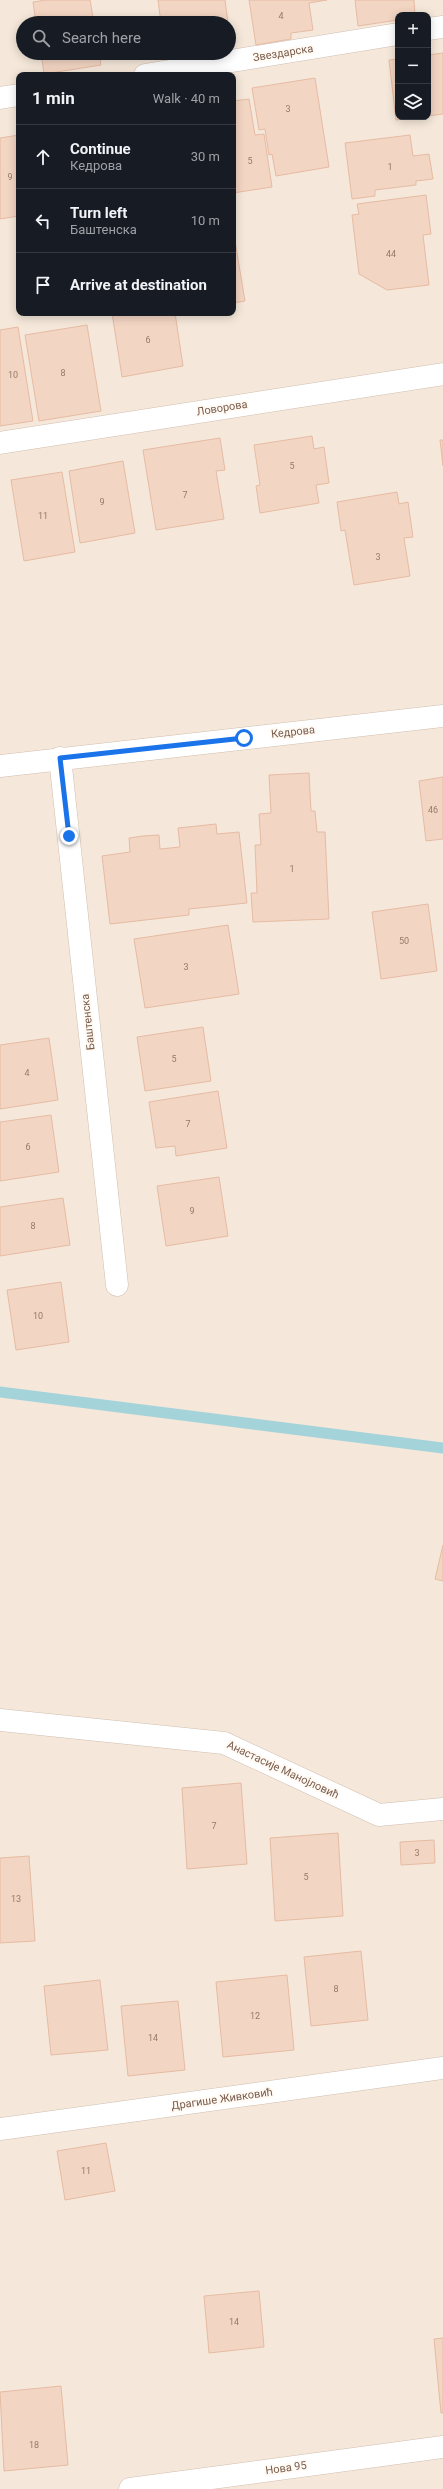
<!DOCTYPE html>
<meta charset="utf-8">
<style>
:root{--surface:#171b24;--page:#20242c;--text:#f1f3f6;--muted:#9ea1a6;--line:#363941}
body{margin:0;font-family:Roboto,sans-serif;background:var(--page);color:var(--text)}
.controls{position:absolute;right:12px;top:12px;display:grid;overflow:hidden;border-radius:8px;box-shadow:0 2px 10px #0003}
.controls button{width:36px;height:36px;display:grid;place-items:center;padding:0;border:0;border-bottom:1px solid var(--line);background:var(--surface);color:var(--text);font:20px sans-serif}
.stop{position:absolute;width:12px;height:12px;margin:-9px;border:3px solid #1a73e8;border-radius:50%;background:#fff}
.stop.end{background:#1a73e8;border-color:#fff;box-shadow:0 1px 4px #0008}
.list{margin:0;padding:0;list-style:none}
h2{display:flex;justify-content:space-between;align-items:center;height:52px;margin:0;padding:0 16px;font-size:17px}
h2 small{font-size:13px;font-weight:400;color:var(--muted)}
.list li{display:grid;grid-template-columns:26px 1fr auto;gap:12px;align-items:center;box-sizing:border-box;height:64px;padding:0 16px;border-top:1px solid var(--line)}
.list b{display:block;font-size:15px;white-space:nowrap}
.list p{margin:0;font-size:13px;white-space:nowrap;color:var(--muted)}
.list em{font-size:13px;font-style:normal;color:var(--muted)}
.icon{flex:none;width:22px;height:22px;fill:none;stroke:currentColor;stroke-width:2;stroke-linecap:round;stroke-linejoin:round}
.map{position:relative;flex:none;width:443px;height:2489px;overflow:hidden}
.search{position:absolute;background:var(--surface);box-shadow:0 2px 10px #0003;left:16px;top:16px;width:220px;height:44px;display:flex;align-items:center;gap:10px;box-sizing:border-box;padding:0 14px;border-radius:22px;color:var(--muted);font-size:15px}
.panel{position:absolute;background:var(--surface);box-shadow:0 2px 10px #0003;left:16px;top:72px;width:220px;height:244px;border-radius:8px}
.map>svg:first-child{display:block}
</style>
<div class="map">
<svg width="443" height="2489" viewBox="0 0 443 2489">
<rect width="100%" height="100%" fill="#fdf6ec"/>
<path fill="#f5e8da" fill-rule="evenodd" d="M 0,0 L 443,0 L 443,2489 L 0,2489 ZM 398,15 L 428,15 L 428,117 L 398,117 ZM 23,23 L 229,23 L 229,53 L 23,53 ZM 19,75 L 233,75 L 233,313 L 19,313 Z"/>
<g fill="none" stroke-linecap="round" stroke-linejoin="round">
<path stroke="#a5d3da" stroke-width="11" d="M 0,1392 L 443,1448"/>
</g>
<path fill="#f3d5c3" stroke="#e6bba3" d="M 46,0 L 90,0 L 94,23 L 36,23 L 33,2 Z
M 158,0 L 225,0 L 228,23 L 161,23 Z
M 249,0 L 327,0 L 309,3 L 313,30 L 291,33 L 291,39 L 256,45 Z
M 355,0 L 414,0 L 415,15 L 398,15 L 398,20 L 358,26 Z
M 41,53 L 99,53 L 101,65 L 44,74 Z
M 443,53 L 443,114 L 428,116 L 428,55 Z
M 398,59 L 398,117 L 418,117 L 396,120 L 389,60 Z
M 315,78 L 329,167 L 276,176 L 272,154 L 269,155 L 265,129 L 259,130 L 252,88 Z
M 249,99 L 255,135 L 264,134 L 272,187 L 233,193 L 233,101 Z
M 19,135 L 19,216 L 0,219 L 0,138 Z
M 410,135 L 413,156 L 429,154 L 433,179 L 416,181 L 416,185 L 375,190 L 375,196 L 352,199 L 345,143 Z
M 426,195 L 431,234 L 423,235 L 429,285 L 387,290 L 359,274 L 352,215 L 359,214 L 357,204 Z
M 233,229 L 245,301 L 233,303 Z
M 112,313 L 175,313 L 183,366 L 122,377 Z
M 87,325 L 101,411 L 39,421 L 25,335 Z
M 18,327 L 33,421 L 0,426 L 0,330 Z
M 312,436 L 314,449 L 324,447 L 329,483 L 316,485 L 319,503 L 260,513 L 256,486 L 260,485 L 254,445 Z
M 220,438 L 225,470 L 216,471 L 224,519 L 156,530 L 143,450 Z
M 440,440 L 443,440 L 443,466 Z
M 123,461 L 135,533 L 80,543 L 69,471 Z
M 62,472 L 75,552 L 24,561 L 11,480 Z
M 397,492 L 399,504 L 408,502 L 413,537 L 404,538 L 410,576 L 354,585 L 345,530 L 341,531 L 337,502 Z
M 309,773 L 311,811 L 315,811 L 317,832 L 325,832 L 329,919 L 253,922 L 251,893 L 257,893 L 255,845 L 261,845 L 259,814 L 271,813 L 269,775 Z
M 443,777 L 443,839 L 426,841 L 419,781 Z
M 216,824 L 217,834 L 239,832 L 247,903 L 189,909 L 189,915 L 110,924 L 102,856 L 130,852 L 129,838 L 143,836 L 159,835 L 160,849 L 180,847 L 178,828 Z
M 428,904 L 437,971 L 381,979 L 372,912 Z
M 228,925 L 239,994 L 145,1008 L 134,939 Z
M 203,1027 L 211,1081 L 145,1091 L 137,1037 Z
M 49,1038 L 58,1100 L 0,1109 L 0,1045 Z
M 218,1091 L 227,1148 L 176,1156 L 175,1146 L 156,1148 L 149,1102 Z
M 51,1115 L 59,1172 L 0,1181 L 0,1122 Z
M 219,1177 L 228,1236 L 166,1246 L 157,1186 Z
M 63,1198 L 70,1245 L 0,1256 L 0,1207 Z
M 61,1282 L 69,1342 L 16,1350 L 7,1290 Z
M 443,1545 L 443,1581 L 435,1579 Z
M 241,1783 L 247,1864 L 187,1869 L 182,1788 Z
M 338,1833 L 343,1916 L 275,1921 L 270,1838 Z
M 434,1840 L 435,1863 L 401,1865 L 400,1842 Z
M 29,1856 L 35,1941 L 0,1943 L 0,1858 Z
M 361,1951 L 368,2020 L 311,2026 L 304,1957 Z
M 287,1975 L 294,2050 L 223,2057 L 216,1982 Z
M 100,1980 L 108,2050 L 51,2055 L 44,1986 Z
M 178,2001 L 185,2070 L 128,2076 L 121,2006 Z
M 106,2143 L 115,2191 L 65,2200 L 57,2151 Z
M 259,2291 L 264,2347 L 209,2353 L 204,2296 Z
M 443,2338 L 443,2413 L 441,2413 L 434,2339 Z
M 61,2386 L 68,2465 L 4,2471 L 0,2392 Z"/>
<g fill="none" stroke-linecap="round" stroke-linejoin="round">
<g stroke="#d1beb0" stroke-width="23">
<path id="minor" d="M 428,29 L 443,27
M 145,75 L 398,34
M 0,98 L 19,95
M 0,443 L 443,374
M 60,758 L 117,1285
M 0,766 L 443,716
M 0,1720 L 224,1743 L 379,1815 L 443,1809
M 0,2129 L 443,2068
M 130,2489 L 443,2447"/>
</g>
<use href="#minor" stroke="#fff" stroke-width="22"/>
</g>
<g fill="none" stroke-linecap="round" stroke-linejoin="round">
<path stroke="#1a73e8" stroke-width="5" d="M 69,836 L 60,758 L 244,738"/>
</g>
<g text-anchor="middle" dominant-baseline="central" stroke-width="4" stroke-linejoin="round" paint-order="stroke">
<g font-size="9" fill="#987a6a">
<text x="281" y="16">4</text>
<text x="288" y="109">3</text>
<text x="250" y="161">5</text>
<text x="390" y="167">1</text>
<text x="10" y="177">9</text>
<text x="391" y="254">44</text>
<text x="148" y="340">6</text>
<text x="63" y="373">8</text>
<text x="13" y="375">10</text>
<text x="292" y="466">5</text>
<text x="185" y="495">7</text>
<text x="102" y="502">9</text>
<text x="43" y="516">11</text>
<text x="378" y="557">3</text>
<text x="433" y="810">46</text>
<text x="292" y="869">1</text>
<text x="404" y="941">50</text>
<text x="186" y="967">3</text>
<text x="174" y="1059">5</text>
<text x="27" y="1073">4</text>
<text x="188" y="1124">7</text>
<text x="28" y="1147">6</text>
<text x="192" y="1211">9</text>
<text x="33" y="1226">8</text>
<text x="38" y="1316">10</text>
<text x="214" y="1826">7</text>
<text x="417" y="1853">3</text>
<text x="306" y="1877">5</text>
<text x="16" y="1899">13</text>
<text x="336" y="1989">8</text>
<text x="255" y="2016">12</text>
<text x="153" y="2038">14</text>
<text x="86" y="2171">11</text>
<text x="234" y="2322">14</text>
<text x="34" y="2445">18</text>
</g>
<g font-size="11" fill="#7a5c4d" stroke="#fffaf3">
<text transform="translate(283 53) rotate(-9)">Звездарска</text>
<text transform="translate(222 408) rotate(-9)">Ловорова</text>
<text transform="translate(293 732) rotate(-6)">Кедрова</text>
<text transform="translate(88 1022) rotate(-96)">Баштенска</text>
<text transform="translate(283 1770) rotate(25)">Анастасије Манојловић</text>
<text transform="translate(222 2099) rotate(-8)">Драгише Живковић</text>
<text transform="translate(286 2468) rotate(-8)">Нова 95</text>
</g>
</g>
</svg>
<div class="controls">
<button>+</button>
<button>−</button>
<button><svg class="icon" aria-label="layers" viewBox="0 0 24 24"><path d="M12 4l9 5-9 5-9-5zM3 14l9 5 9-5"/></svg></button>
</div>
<div class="stop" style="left:244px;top:738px"></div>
<div class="stop end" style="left:69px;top:836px"></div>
<div class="search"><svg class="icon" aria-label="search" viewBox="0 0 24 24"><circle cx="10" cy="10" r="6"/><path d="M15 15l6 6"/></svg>Search here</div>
<section class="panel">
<h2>1 min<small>Walk · 40 m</small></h2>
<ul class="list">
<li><svg class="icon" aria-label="ahead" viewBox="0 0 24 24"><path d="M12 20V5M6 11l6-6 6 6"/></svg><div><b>Continue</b><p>Кедрова</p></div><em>30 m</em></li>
<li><svg class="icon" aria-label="left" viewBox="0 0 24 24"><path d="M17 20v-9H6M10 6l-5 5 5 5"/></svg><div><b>Turn left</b><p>Баштенска</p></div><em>10 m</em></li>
<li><svg class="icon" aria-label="arrive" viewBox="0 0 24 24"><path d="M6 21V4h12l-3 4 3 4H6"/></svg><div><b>Arrive at destination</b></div></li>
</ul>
</section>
</div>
